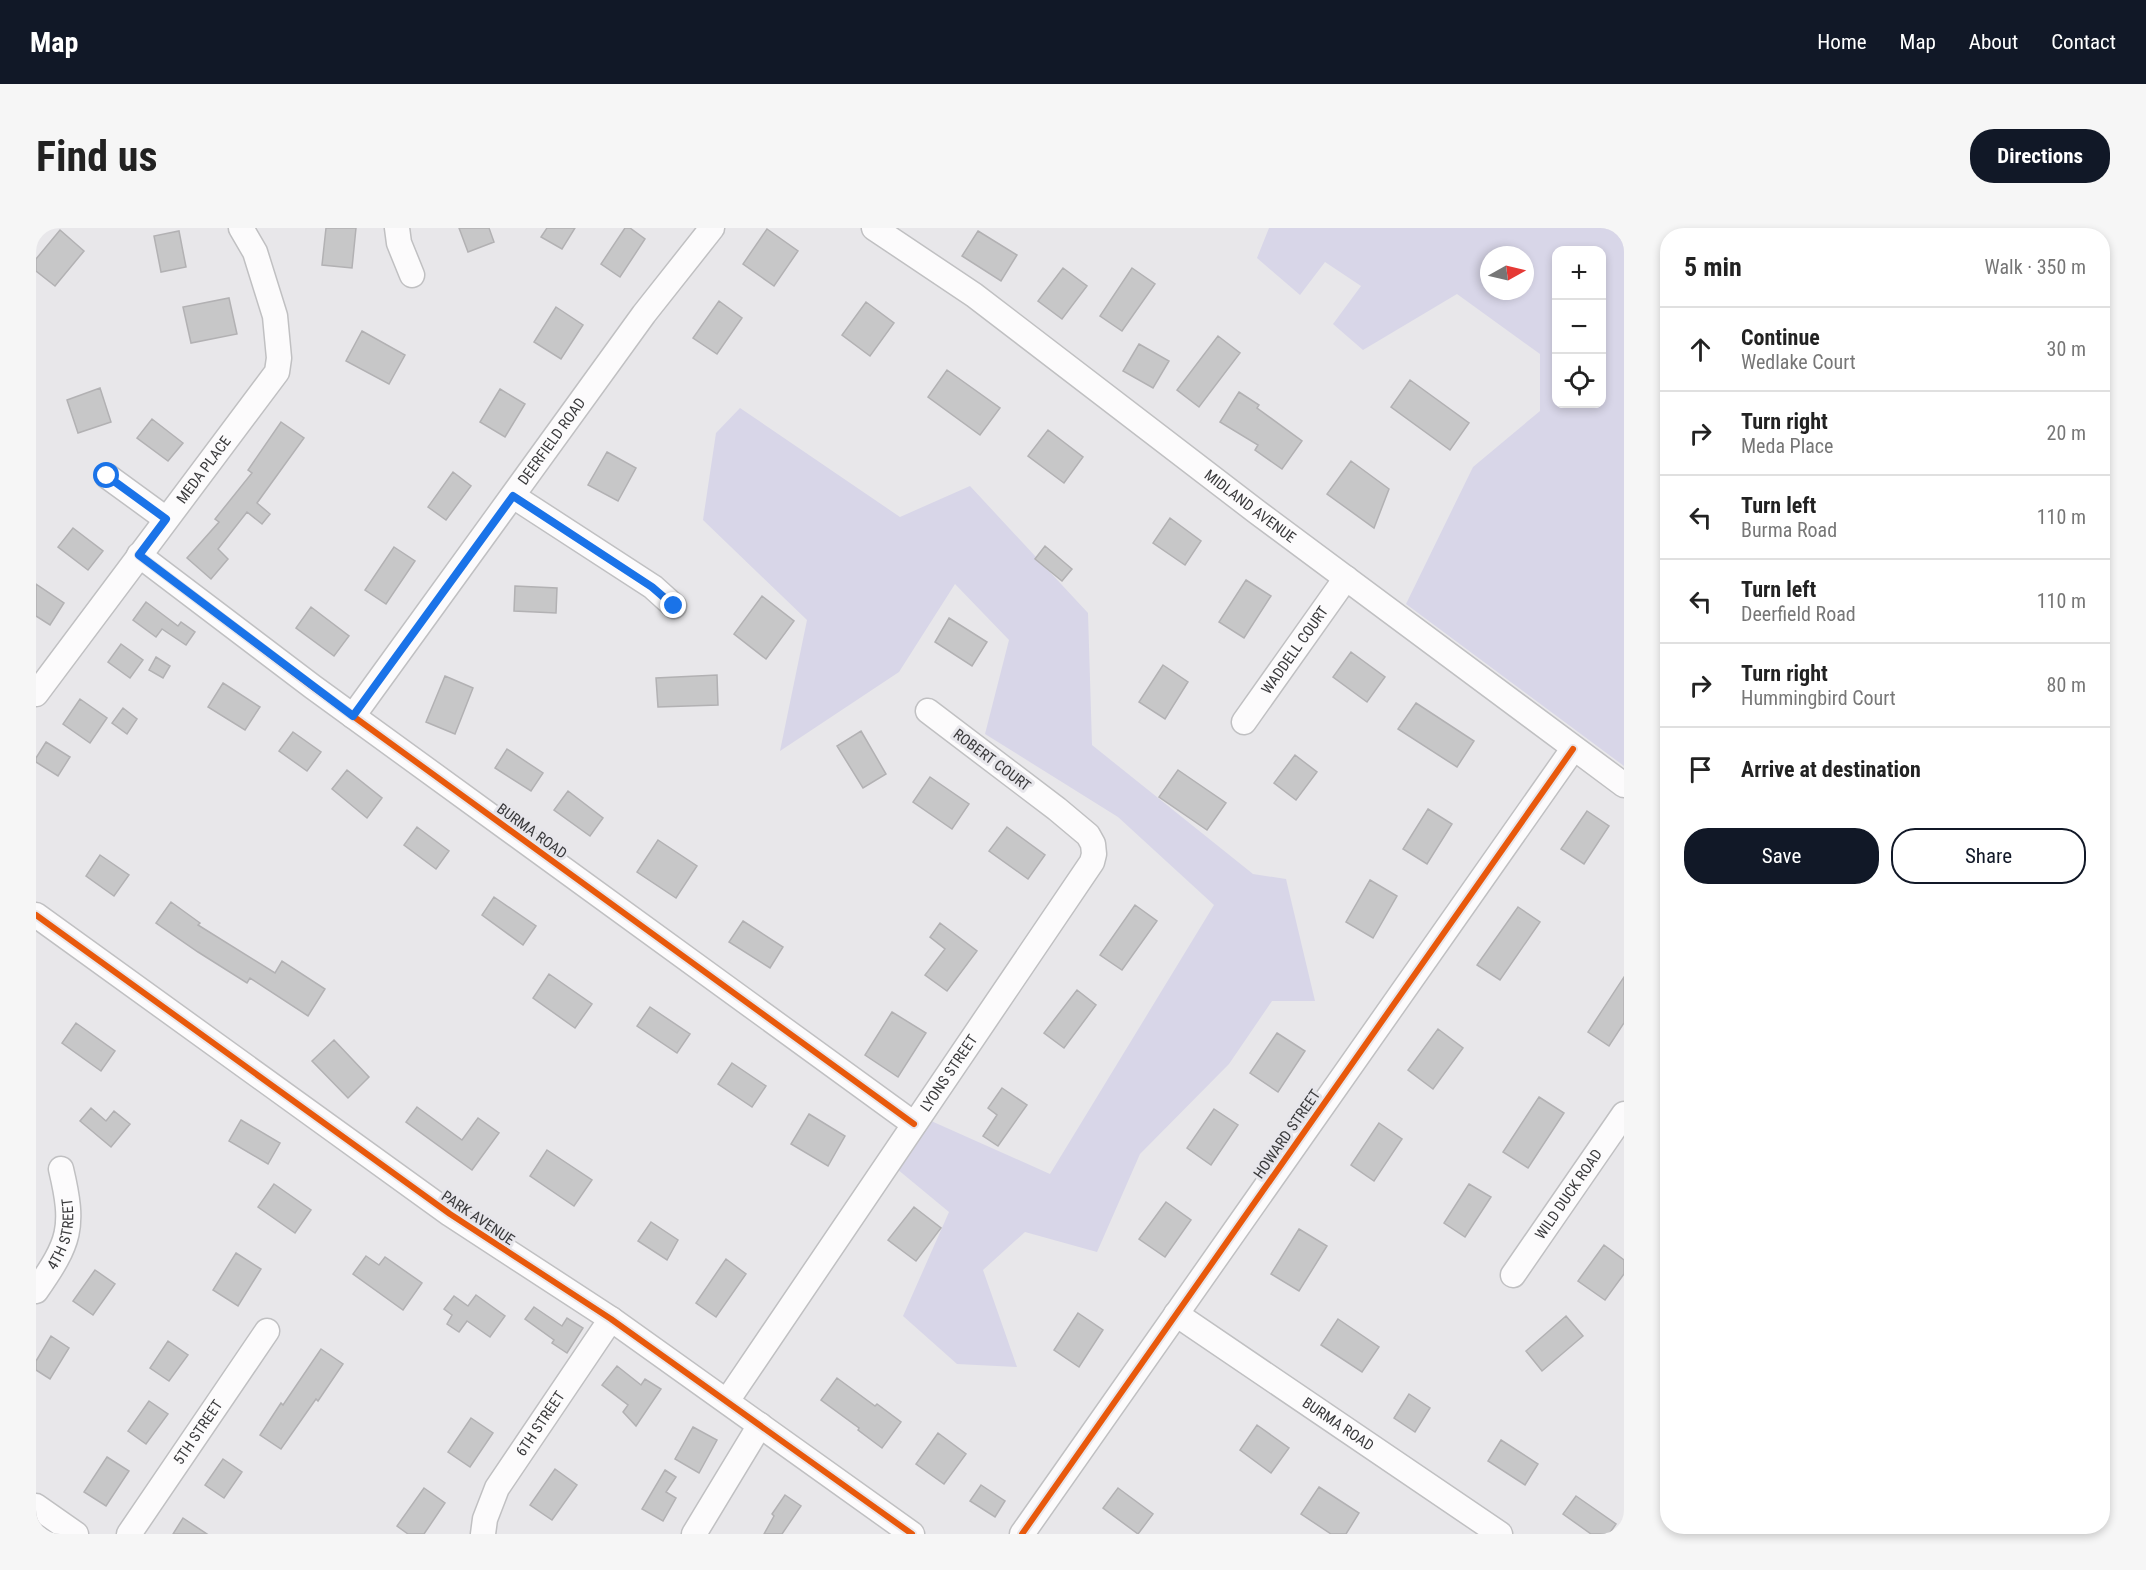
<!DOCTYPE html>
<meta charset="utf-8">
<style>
:root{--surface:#fff;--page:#f6f6f6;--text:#222;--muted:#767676;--line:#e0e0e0;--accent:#111827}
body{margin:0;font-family:"Roboto Condensed",sans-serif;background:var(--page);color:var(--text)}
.controls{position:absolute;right:18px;top:18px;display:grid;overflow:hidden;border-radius:12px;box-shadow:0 3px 9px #0003}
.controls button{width:54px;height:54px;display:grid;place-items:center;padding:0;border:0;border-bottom:2px solid var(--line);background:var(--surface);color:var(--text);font:30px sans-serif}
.compass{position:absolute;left:1444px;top:18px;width:54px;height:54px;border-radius:50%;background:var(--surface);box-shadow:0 3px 9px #0003;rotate:82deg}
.stop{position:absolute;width:18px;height:18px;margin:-14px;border:4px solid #1a73e8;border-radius:50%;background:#fff}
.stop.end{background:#1a73e8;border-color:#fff;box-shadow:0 2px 6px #0008}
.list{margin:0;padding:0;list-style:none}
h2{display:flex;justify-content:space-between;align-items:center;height:78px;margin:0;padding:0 24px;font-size:26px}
h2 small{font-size:20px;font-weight:400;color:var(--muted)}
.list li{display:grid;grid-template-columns:39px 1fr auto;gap:18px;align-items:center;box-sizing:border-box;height:84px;padding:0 24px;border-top:2px solid var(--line)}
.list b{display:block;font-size:22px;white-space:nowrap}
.list p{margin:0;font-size:20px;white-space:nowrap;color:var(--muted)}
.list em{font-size:20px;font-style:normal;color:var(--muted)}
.actions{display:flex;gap:12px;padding:18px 24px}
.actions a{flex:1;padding:14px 0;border:2px solid var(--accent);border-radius:24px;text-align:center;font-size:21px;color:var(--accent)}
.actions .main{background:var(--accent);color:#fff}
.icon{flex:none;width:33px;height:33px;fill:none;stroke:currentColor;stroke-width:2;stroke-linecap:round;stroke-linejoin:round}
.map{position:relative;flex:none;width:1588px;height:1306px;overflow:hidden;border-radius:24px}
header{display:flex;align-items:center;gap:36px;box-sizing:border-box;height:84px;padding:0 30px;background:var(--accent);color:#fff}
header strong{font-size:28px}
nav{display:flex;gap:33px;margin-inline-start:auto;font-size:21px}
.intro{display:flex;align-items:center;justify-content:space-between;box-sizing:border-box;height:144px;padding:0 36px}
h1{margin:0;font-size:42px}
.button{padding:15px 27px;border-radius:24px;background:var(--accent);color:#fff;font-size:21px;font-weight:700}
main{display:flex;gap:36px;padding:0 36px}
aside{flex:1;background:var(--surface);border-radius:24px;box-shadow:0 3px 9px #0003}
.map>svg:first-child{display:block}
</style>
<header>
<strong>Map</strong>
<nav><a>Home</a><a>Map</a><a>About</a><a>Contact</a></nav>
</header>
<div class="intro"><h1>Find us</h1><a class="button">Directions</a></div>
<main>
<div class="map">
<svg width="1588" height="1306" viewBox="0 0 1588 1306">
<rect width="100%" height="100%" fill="#e8e7ea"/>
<path fill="#d8d6e8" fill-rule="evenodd" d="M 1233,0 L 1588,0 L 1588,538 L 1370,376 L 1437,239 L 1504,183 L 1504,126 L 1421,66 L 1327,122 L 1297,96 L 1325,58 L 1289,34 L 1264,67 L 1221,30 ZM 1520,22 L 1566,22 L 1566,176 L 1520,176 ZM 1453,27 L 1489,27 L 1489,63 L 1453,63 Z
M 704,180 L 864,289 L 934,258 L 1052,385 L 1056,517 L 1217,646 L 1250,651 L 1279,773 L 1236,773 L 1193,836 L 1104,926 L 1061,1024 L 989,1004 L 947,1042 L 981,1139 L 921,1136 L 867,1088 L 913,984 L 855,936 L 884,888 L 1014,946 L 1178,677 L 1082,589 L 949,506 L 973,412 L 919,356 L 863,444 L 744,523 L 771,392 L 667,292 L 680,205 Z"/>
<path fill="#c7c7c8" stroke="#b2b1b3" stroke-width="1.5" d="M 290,0 L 320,0 L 316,40 L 286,37 Z
M 423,0 L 453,0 L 458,14 L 432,24 Z
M 511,0 L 539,0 L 526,21 L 505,9 Z
M 589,0 L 594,0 L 609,11 L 584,49 L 565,36 Z
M 731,1 L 762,23 L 738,58 L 707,36 Z
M 24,2 L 48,23 L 19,58 L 0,43 L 0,31 Z
M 143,3 L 150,39 L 125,44 L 118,8 Z
M 942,3 L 981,27 L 965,53 L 926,28 Z
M 1027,40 L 1051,58 L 1026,91 L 1002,73 Z
M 1096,40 L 1119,56 L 1086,103 L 1064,88 Z
M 193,70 L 201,106 L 155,115 L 147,79 Z
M 683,73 L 706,90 L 681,126 L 657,110 Z
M 830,74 L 858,95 L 834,128 L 806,107 Z
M 520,79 L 547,97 L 525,131 L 498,114 Z
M 326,103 L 369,127 L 353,156 L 310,133 Z
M 1182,108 L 1204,125 L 1163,179 L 1141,162 Z
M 1103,116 L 1133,133 L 1117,160 L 1087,143 Z
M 911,142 L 964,180 L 944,207 L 892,169 Z
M 1374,152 L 1433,195 L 1414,222 L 1355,179 Z
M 64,160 L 75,194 L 42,205 L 31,172 Z
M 464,161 L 489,176 L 469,209 L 444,194 Z
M 1203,164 L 1223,177 L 1221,180 L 1266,213 L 1246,241 L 1219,222 L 1222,217 L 1184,194 Z
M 116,191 L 147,215 L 132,233 L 101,210 Z
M 245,194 L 268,210 L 221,275 L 234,286 L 226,296 L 211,284 L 182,321 L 192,331 L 175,351 L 151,330 L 183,294 L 179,291 L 216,245 L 212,242 Z
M 1012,202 L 1047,229 L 1028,255 L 992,228 Z
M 571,224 L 600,240 L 582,273 L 552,257 Z
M 1315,233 L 1353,261 L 1338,300 L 1291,266 Z
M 417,244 L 435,258 L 410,292 L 392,279 Z
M 1134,290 L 1165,313 L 1149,337 L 1117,315 Z
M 37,300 L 67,323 L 52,342 L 22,319 Z
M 1009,318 L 1036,341 L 1026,353 L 999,331 Z
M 358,319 L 379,333 L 350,376 L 329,362 Z
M 1210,352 L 1235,368 L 1208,410 L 1183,394 Z
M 0,356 L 28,375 L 14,397 L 0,388 Z
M 479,358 L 521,360 L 520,385 L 478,383 Z
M 726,368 L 758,393 L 730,431 L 698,406 Z
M 110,374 L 142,398 L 145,394 L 159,404 L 150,417 L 126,401 L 120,409 L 97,392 Z
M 275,379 L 313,408 L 298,428 L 260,400 Z
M 913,390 L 951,414 L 936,438 L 899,414 Z
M 85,416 L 107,432 L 94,450 L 72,434 Z
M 1315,424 L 1349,449 L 1331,474 L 1297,449 Z
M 120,429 L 134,438 L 127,450 L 113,442 Z
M 1127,437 L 1152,454 L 1129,491 L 1103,474 Z
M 681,447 L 682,477 L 622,479 L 620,450 Z
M 409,448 L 437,460 L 419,506 L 390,494 Z
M 187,455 L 224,479 L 209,502 L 172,479 Z
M 44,471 L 71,490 L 54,515 L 27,496 Z
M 1380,475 L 1438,513 L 1421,539 L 1362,501 Z
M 87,480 L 101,491 L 91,506 L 76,495 Z
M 825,503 L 850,546 L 827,560 L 801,518 Z
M 257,504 L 285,524 L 271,543 L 243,523 Z
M 10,514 L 34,529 L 22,548 L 0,534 L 0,530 Z
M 471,521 L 507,545 L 495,563 L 459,540 Z
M 1259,527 L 1281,544 L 1260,572 L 1238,555 Z
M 311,542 L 346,570 L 331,590 L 296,561 Z
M 1142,542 L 1190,575 L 1171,602 L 1123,569 Z
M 894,549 L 933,576 L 916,601 L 877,574 Z
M 532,563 L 567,590 L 554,608 L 518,582 Z
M 1392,581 L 1416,596 L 1391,636 L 1367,621 Z
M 1551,583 L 1573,598 L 1548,636 L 1525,621 Z
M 381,599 L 413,623 L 400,641 L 368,617 Z
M 971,599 L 1009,627 L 992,651 L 953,623 Z
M 622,612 L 661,638 L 640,670 L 601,644 Z
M 64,627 L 93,647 L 78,668 L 50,648 Z
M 1334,652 L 1361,668 L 1337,710 L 1310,694 Z
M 458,669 L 500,698 L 487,717 L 446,687 Z
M 135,674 L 164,695 L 162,697 L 239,745 L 246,733 L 289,761 L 272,788 L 214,750 L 211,755 L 162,724 L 120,695 Z
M 1099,677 L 1121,693 L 1086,742 L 1064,727 Z
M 1482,679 L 1504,694 L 1464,752 L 1441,737 Z
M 707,693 L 747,719 L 734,740 L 693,714 Z
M 904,695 L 941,723 L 911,763 L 889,747 L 909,721 L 894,709 Z
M 513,746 L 556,776 L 539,800 L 497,770 Z
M 1588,749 L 1588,795 L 1573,818 L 1552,804 Z
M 1041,762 L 1060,777 L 1028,820 L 1008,805 Z
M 614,779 L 654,806 L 641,825 L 601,798 Z
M 856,784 L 890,805 L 862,849 L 829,827 Z
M 40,795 L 79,823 L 65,843 L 26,815 Z
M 1402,801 L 1427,820 L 1397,861 L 1372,842 Z
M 1241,805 L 1269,823 L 1242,864 L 1214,845 Z
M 298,812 L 333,849 L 312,870 L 276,833 Z
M 696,835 L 730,858 L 716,879 L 682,856 Z
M 966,860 L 991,877 L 962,918 L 947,908 L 961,887 L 952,880 Z
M 1503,869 L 1528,885 L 1492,940 L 1467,924 Z
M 381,879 L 426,912 L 442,890 L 463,905 L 436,942 L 370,894 Z
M 55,880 L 70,893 L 78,883 L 94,896 L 75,919 L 44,893 Z
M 1178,881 L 1202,897 L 1175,937 L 1151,920 Z
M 773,886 L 809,908 L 792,938 L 755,916 Z
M 205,892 L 244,915 L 232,936 L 193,913 Z
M 1343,895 L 1366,911 L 1338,953 L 1315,937 Z
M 511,922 L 556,952 L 538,978 L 494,948 Z
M 238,956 L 275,982 L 259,1005 L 222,979 Z
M 1433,956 L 1455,969 L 1429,1009 L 1408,995 Z
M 1130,974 L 1155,992 L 1129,1029 L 1103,1011 Z
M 878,979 L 905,1000 L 880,1033 L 852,1012 Z
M 615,994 L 642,1012 L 631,1032 L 602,1013 Z
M 1263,1001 L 1291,1018 L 1263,1063 L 1235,1046 Z
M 1568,1017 L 1588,1032 L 1588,1046 L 1569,1072 L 1542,1053 Z
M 200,1025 L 225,1041 L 202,1078 L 177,1062 Z
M 330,1028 L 343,1037 L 349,1029 L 386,1055 L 367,1082 L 317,1046 Z
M 690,1031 L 710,1046 L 680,1089 L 660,1075 Z
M 59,1042 L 79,1056 L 57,1087 L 37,1073 Z
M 440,1067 L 469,1088 L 454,1109 L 431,1093 L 423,1104 L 411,1096 L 416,1087 L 408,1081 L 418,1068 L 432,1078 Z
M 498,1079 L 526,1098 L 531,1090 L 547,1100 L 531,1125 L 516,1115 L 518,1112 L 489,1091 Z
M 1042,1085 L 1067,1102 L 1043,1139 L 1018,1122 Z
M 1530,1088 L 1547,1108 L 1506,1143 L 1490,1123 Z
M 1302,1091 L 1343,1119 L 1326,1144 L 1285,1117 Z
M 15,1108 L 33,1120 L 14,1151 L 0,1142 L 0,1133 Z
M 132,1113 L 152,1127 L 133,1153 L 114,1140 Z
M 285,1121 L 307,1136 L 282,1173 L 280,1171 L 245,1221 L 224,1207 L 245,1175 L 247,1177 Z
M 581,1138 L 605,1157 L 609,1151 L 625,1161 L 600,1198 L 587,1184 L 592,1177 L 566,1157 Z
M 801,1150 L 839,1178 L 841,1176 L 865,1194 L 846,1220 L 822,1202 L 823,1200 L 785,1172 Z
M 1373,1166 L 1394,1180 L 1379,1204 L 1358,1190 Z
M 113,1173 L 132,1186 L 110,1216 L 92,1203 Z
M 435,1190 L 457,1205 L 434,1239 L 412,1224 Z
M 1221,1197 L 1253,1220 L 1235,1245 L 1204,1222 Z
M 657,1199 L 681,1212 L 663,1245 L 639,1231 Z
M 902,1205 L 930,1226 L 908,1256 L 880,1236 Z
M 1465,1212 L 1502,1236 L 1489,1257 L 1452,1233 Z
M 71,1229 L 93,1243 L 70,1278 L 48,1264 Z
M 187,1231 L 206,1244 L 188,1270 L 169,1257 Z
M 519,1241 L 541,1257 L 516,1292 L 494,1277 Z
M 629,1242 L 640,1249 L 630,1264 L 640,1270 L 627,1293 L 606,1281 Z
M 945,1257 L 969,1273 L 959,1289 L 934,1273 Z
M 1283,1259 L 1323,1285 L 1310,1306 L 1295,1306 L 1265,1286 Z
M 388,1260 L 409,1275 L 388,1306 L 372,1306 L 361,1298 Z
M 1082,1260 L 1117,1286 L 1102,1306 L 1067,1280 Z
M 749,1267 L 765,1278 L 746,1306 L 728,1306 L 738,1288 L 736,1286 Z
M 1540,1268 L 1580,1296 L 1573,1306 L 1555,1306 L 1527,1286 Z
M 147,1290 L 171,1306 L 137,1306 Z"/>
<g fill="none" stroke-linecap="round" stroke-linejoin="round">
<g stroke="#c0c0c2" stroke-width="27">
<g id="minor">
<path d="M 361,0 L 363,15 L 376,47"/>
<path id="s1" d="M 838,0 L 938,67 L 1221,284 L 1588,557"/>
<path d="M 71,248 L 130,291"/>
<path d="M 477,268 L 617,359 L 638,378"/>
<path d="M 103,327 L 277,459 L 878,896"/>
<path id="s2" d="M 0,466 L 241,144 L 243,130 L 239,88 L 219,24 L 205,0"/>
<path id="s3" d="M 317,488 L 608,86 L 676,0"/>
<path id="s4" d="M 1208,494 L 1310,350"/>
<path d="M 0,687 L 414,986 L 575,1091 L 876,1306"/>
<path id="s5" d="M 1477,1047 L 1588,886"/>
<path id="s6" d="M 0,1063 C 34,1014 39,1000 25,941"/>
<path id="s7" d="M 1140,1086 L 1464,1306"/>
<path id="s8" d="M 691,1173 L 1056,634 L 1058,626 L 1057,616 L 1052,607 L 1021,581 L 892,483"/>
<path d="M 0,1278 L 40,1306"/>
<path id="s9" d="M 93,1306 L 231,1103"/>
<path id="s10" d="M 447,1306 L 449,1291 L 461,1260 L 575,1091"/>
<path d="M 658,1306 L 724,1197"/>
<path d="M 986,1306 L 1537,521"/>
</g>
</g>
<use href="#minor" stroke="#fcfbfc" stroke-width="24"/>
<g stroke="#e7e6eb" stroke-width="10">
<path id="cycleway" d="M 103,327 L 277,459 L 878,896
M 0,687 L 414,986 L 575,1091 L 876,1306
M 986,1306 L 1537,521"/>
</g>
<use href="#cycleway" stroke="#e8590c" stroke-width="6"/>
</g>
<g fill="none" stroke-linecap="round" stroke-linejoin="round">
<path stroke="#1a73e8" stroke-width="8" d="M 71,248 L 130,291 L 103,327 L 317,488 L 477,268 L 616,359 L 638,378"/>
</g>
<g text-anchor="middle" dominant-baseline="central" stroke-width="6" stroke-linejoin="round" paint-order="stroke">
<g font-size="15" fill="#3a3a3c" stroke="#e7e6eb">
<text stroke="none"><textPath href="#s3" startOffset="339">DEERFIELD ROAD</textPath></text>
<text stroke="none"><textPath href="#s2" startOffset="280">MEDA PLACE</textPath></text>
<text stroke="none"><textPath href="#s1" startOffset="468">MIDLAND AVENUE</textPath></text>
<text stroke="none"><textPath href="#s4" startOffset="88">WADDELL COURT</textPath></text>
<text transform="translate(956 532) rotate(37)">ROBERT COURT</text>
<text transform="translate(496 603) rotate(36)">BURMA ROAD</text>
<text stroke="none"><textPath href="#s8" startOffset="396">LYONS STREET</textPath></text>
<text transform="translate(1251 906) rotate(-55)">HOWARD STREET</text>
<text stroke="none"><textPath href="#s5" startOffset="98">WILD DUCK ROAD</textPath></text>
<text transform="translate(442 990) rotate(34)">PARK AVENUE</text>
<text stroke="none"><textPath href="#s6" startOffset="64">4TH STREET</textPath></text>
<text stroke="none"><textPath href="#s10" startOffset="126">6TH STREET</textPath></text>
<text stroke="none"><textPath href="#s7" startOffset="196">BURMA ROAD</textPath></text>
<text stroke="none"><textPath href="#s9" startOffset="123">5TH STREET</textPath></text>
</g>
</g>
</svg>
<div class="controls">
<button>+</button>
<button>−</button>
<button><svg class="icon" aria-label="locate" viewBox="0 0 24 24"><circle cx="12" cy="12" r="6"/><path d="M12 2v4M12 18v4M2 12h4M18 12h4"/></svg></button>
</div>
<svg class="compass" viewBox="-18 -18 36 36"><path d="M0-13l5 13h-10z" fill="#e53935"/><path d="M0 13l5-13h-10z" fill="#767676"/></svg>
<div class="stop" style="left:71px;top:248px"></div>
<div class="stop end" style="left:638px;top:378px"></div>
</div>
<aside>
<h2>5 min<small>Walk · 350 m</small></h2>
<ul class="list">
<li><svg class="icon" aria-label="ahead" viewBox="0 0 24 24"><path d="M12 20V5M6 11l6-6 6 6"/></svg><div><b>Continue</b><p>Wedlake Court</p></div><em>30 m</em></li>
<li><svg class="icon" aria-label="right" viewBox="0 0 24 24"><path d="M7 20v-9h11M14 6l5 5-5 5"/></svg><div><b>Turn right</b><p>Meda Place</p></div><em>20 m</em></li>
<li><svg class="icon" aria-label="left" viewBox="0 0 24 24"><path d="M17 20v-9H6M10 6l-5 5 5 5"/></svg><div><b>Turn left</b><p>Burma Road</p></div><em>110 m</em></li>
<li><svg class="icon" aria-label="left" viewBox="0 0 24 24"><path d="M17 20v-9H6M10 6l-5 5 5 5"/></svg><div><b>Turn left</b><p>Deerfield Road</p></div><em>110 m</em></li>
<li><svg class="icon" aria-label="right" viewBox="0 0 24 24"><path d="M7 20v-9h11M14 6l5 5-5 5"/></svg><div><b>Turn right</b><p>Hummingbird Court</p></div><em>80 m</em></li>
<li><svg class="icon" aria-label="arrive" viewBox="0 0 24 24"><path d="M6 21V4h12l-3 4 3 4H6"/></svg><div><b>Arrive at destination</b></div></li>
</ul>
<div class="actions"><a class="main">Save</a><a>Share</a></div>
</aside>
</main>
